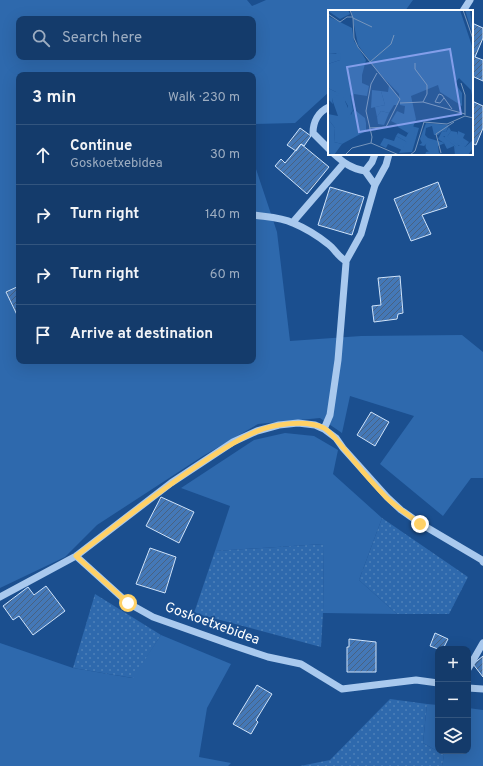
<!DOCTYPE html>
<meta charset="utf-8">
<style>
:root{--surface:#143b6b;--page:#214673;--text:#f1f3f6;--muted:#9dadc1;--line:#33557e}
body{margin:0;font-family:Overpass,sans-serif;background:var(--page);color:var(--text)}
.controls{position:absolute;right:12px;bottom:12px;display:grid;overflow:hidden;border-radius:8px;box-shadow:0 4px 16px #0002}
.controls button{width:36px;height:36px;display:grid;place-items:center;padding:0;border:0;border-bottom:1px solid var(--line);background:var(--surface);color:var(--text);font:20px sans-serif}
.stop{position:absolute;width:12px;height:12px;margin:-9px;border:3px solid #ffd166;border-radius:50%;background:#fff}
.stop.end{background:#ffd166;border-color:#fff;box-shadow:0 1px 4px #0008}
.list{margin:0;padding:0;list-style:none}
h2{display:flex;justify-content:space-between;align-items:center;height:52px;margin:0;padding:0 16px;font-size:17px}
h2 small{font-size:13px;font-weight:400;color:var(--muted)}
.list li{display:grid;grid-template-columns:26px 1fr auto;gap:12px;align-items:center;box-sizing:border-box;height:60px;padding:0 16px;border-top:1px solid var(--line)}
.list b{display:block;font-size:15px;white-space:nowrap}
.list p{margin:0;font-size:13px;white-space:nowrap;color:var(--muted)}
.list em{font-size:13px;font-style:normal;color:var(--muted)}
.icon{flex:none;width:22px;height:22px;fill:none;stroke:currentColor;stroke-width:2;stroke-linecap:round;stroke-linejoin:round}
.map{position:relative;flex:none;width:483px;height:766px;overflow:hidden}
.search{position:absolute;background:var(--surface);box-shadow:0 4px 16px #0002;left:16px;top:16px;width:240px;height:44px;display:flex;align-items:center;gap:10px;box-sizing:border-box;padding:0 14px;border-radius:8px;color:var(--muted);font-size:15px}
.panel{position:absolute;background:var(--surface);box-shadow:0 4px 16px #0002;left:16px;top:72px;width:240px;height:292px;border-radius:8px}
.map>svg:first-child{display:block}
</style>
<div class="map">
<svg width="483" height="766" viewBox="0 0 483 766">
<defs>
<pattern id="garden-dots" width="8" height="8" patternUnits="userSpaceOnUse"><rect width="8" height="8" fill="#2e69ad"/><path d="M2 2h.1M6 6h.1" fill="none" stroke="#4d80b9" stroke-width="1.8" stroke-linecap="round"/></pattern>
<pattern id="building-hatch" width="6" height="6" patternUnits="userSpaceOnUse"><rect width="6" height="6" fill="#4478b7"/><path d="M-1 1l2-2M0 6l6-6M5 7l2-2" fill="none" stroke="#486282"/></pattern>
</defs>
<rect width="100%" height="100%" fill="#1b4f8f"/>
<path fill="#2e69ad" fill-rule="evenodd" d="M 0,0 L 247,0 L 252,6 L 266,0 L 413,0 L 405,11 L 329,11 L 329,92 L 295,123 L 253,124 L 253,75 L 19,75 L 19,361 L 253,361 L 253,160 L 277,232 L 290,341 L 361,336 L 462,335 L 483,352 L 483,478 L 471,478 L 443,516 L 380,464 L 414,416 L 350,396 L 342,433 L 320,418 L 258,424 L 203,456 L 97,525 L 65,557 L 0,588 ZM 19,19 L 253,19 L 253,57 L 19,57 Z
M 285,433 L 314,436 L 338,450 L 333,474 L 382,518 L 359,580 L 397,614 L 323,613 L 324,544 L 215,551 L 230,506 L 181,488 L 254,440 Z
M 161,635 L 231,664 L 207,708 L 199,757 L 231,763 L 228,766 L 0,766 L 0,643 L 73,668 L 132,678 Z
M 427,704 L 438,705 L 438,751 L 468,751 L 468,708 L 483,710 L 483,766 L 442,766 L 444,755 L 423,743 Z"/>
<path fill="url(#garden-dots)" d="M 382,518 L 468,577 L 449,614 L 397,614 L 359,580 Z
M 324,544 L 323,613 L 321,647 L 194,613 L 215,551 Z
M 95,594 L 161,635 L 133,678 L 73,668 Z
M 390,699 L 427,704 L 423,743 L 444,755 L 442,766 L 300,766 L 330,760 Z"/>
<path fill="url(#building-hatch)" stroke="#cfe3fa" d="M 472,23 L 483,28 L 483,38 L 475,57 L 483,60 L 483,81 L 472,76 Z
M 472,101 L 483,106 L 483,128 L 476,145 L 472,143 Z
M 300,128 L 311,136 L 304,146 L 301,144 L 296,151 L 287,145 Z
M 301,144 L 329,167 L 307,194 L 275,166 L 281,159 L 285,163 Z
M 438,182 L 447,207 L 422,215 L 431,234 L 411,241 L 394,199 Z
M 330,187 L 364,197 L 352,235 L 318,225 Z
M 400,276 L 403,313 L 398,314 L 397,319 L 374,322 L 372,306 L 381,305 L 378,278 Z
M 19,286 L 19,317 L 18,317 L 6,292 Z
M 371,412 L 389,422 L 375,446 L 357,435 Z
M 161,497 L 194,512 L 179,543 L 146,526 Z
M 150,548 L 176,557 L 165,593 L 136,584 Z
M 46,586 L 65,611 L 33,635 L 19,616 L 13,620 L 3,606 L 28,587 L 34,595 Z
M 435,633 L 448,639 L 443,649 L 438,649 L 430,646 Z
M 349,639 L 376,642 L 376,672 L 347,672 L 347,647 L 349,647 Z
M 483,656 L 483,677 L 473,664 Z
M 257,685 L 272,694 L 256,720 L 258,722 L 251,734 L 233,724 Z"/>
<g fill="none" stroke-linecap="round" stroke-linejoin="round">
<path stroke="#a9c9ee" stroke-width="7" d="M 463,11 L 470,0
M 329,107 C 318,112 313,122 313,133 L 329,149
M 334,154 C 344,163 352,169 365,171 L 372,162 L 375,154
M 365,171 L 375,185
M 253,215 C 266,217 281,217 293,223 C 305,228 318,236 328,244 C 335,249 338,257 346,261 L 361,234 L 375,185 L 386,165 L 389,154
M 293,222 L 344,163
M 324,429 L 330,415 L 338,360 L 346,263
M 76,556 L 128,603 L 153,617 L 232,645 L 268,657 L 301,664 L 342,689 L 416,680 L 438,683
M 0,597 L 76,556 L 171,483 L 233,442 L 257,431 L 279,425 L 298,423 L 315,425 L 324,429 L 336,438 L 343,448 L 387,497 L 401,510 L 421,524 L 482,560 L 483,562
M 468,669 L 483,643
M 468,688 L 483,689"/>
</g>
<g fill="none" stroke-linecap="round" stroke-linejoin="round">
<path stroke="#ffd166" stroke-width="5" d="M 128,603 L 76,556 C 117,525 157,492 200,464 C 218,452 236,440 255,432 C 273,424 306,419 324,428 C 333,434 338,442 345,450 C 358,466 372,483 387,498 C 397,508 409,515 420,524"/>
</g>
<g text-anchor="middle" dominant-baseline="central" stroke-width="3.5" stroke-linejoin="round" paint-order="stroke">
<g font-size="14" fill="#fff" stroke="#1b4f8f">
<text transform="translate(212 624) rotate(20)">Goskoetxebidea</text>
</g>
</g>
<g transform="translate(328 10)">
<rect width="145" height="145" fill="#1b4f8f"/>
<path d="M 23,0 L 132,0 L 145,39 L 145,91 L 143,80 L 131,68 L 127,73 L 134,83 L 134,96 L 112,82 L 110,75 L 83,86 L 88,109 L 84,120 L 80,123 L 70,117 L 69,114 L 63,111 L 69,101 L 76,104 L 77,96 L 72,95 L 71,84 L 49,61 L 30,35 ZM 0,6 L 24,18 L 26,31 L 38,50 L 34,65 L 34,73 L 41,76 L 39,86 L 26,84 L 25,88 L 21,84 L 17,91 L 23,105 L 25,100 L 32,113 L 38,113 L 38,121 L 14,134 L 6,132 L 7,118 L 0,109 L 0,104 L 10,106 L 4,89 L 8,82 L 0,78 L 0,54 L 12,50 L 8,43 L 0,43 ZM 61,75 L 71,88 L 70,95 L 66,95 L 61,103 L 53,101 L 49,107 L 47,97 L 57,95 L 53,81 L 60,82 ZM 87,117 L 91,118 L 84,142 L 71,143 ZM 121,117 L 123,121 L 119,127 L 115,126 L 127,136 L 130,140 L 130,145 L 127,145 L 126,136 L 119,139 L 116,133 L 110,129 L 114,121 L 118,122 ZM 130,121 L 137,124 L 135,128 L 141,132 L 137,137 L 134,133 L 133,136 L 129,135 Z" fill="#2e69ad"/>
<path d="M 137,0 L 142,0 L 145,24 L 142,16 ZM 0,43 L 13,44 L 12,50 L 0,54 ZM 0,78 L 12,84 L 4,89 L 5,94 L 0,89 ZM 18,84 L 22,84 L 25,100 L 20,108 L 20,96 L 15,87 ZM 0,109 L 7,118 L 6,132 L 14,134 L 6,145 L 0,143 ZM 98,113 L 121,115 L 118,122 L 114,121 L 110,125 L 106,125 L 104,116 L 98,118 L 97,125 L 100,128 L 117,133 L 110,136 L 111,143 L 116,145 L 97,145 L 98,142 L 106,140 L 99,133 L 96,136 L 91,135 L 94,133 L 92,129 ZM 84,116 L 87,117 L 86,124 L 79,132 L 68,126 L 70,123 L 78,127 ZM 118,125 L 131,136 L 135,131 L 137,137 L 145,130 L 145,138 L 140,145 L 130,145 L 127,136 L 116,128 Z" fill="#2e69ad"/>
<path d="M 20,0 L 22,4 L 12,9 L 0,1 ZM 44,80 L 53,81 L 57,95 L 43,98 ZM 22,86 L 25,88 L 28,101 L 37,108 L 38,113 L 32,113 L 31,116 L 27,116 L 28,109 ZM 53,101 L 61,103 L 56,115 L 50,114 L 49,107 ZM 123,121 L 129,122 L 132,131 L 129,135 L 119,127 ZM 68,126 L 79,132 L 74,140 L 60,134 L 58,138 L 52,135 L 56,128 L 66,131 ZM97.5 136a5.5 5.5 0 1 1 11 0a5.5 5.5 0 1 1-11 0Z" fill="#2e69ad"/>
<path fill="none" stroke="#7695bc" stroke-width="1" d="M 22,0 L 25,8 L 26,28 L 30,37 L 72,89 L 58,117 L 41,118M 135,0 L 145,29M 0,4 L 12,12 L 19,7 L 25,7M 25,8 L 44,17M 42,52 L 63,34 L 66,25M 87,53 L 87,59 L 99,75 L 99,84 L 95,92 L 137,104M 133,73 L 137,85 L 137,105M 116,88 L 112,93 L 107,92 L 111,84 L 114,85 L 124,99M 72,93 L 95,92M 43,133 L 44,127 L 38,101 L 43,74 L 49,63M 113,143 L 108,124 L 126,112M 17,145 L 24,138 L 43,133 L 71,145M 82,145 L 87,141 L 96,112 L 119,114 L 137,106 L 145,108"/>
<path fill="#839eea" fill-opacity="0.15" stroke="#839eea" stroke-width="2" d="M 122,39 L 133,104 L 31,122 L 19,57 Z"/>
<rect width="145" height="145" fill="none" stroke="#fff" stroke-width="2"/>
</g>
</svg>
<div class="controls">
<button>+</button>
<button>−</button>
<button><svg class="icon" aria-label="layers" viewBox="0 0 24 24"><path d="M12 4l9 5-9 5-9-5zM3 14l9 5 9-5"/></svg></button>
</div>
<div class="stop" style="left:128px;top:603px"></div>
<div class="stop end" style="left:420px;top:524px"></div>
<div class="search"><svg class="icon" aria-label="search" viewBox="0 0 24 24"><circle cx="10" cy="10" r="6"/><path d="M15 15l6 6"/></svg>Search here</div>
<section class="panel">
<h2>3 min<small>Walk · 230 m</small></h2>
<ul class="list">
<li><svg class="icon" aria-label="ahead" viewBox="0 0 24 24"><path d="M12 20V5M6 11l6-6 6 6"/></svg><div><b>Continue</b><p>Goskoetxebidea</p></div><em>30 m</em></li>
<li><svg class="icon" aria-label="right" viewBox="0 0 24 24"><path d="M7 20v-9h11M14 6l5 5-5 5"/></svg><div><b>Turn right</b></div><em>140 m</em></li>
<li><svg class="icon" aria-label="right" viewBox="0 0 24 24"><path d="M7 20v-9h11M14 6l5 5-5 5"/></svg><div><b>Turn right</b></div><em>60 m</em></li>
<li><svg class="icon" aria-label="arrive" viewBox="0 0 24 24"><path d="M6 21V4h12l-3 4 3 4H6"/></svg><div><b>Arrive at destination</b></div></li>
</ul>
</section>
</div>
